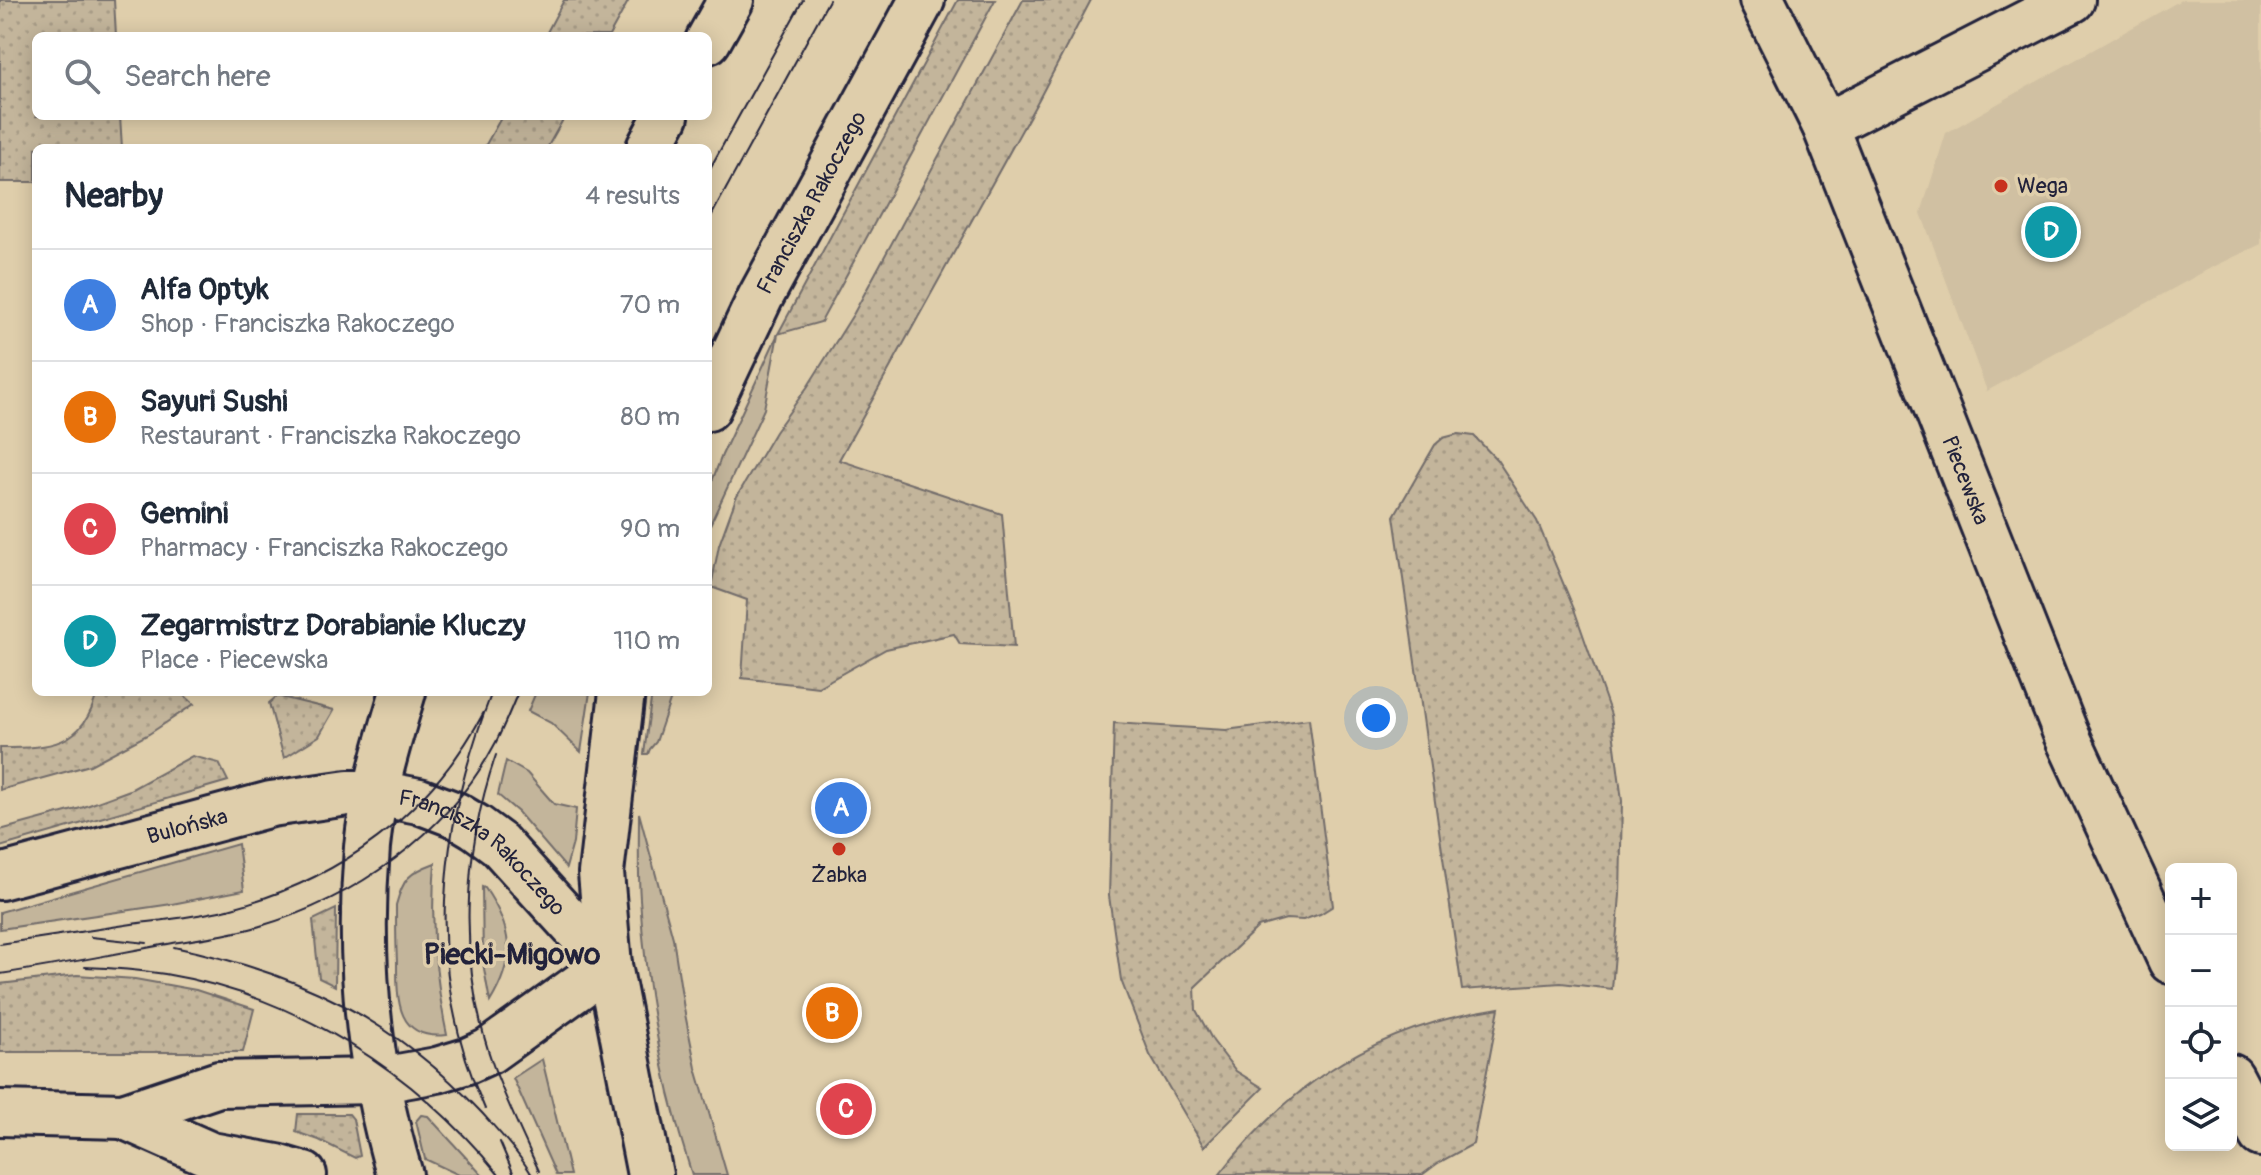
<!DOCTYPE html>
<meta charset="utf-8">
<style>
:root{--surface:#fff;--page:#f6f6f7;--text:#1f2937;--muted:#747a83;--line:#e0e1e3;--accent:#c8321e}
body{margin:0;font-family:Pangolin,sans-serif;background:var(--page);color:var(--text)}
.controls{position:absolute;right:24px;bottom:24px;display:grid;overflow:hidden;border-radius:12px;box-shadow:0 4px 20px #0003}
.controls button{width:72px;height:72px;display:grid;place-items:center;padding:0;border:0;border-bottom:2px solid var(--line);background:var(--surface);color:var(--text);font:40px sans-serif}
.you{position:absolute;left:1376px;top:718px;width:28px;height:28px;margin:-20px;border:6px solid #fff;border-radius:50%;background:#1a73e8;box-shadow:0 0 0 12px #1a73e833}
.badge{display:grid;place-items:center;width:52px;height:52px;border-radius:50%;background:var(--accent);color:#fff;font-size:26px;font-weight:700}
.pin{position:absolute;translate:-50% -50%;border:4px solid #fff;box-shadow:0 2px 8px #0006}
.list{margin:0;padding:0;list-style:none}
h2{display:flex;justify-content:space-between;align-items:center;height:104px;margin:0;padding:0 32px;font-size:34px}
h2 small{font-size:26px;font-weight:400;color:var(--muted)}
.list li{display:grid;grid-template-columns:52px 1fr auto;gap:24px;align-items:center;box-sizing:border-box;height:112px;padding:0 32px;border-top:2px solid var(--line)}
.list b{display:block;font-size:30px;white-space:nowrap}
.list p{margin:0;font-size:26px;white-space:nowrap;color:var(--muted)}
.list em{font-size:26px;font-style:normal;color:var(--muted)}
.icon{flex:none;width:44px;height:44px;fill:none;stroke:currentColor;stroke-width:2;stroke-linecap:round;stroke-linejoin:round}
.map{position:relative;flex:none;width:2261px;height:1175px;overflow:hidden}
.search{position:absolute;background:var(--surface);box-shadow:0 4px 20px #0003;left:32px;top:32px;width:680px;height:88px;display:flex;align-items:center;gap:20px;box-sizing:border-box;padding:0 28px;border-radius:12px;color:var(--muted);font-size:30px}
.panel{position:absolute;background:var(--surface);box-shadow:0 4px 20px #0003;left:32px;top:144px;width:680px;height:552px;border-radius:12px}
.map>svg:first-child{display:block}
</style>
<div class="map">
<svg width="2261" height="1175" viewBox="0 0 2261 1175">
<defs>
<pattern id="grass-dots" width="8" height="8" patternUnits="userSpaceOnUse" patternTransform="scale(2)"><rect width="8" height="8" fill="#c3b59b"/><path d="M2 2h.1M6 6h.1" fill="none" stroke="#a79b86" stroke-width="1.8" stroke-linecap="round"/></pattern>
</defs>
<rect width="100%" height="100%" fill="#dfceab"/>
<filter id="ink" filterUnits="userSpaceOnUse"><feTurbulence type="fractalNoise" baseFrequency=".0125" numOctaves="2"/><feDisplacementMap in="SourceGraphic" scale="16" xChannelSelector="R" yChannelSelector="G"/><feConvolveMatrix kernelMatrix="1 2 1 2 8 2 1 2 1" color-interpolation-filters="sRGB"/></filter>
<g filter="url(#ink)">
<path fill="#d0c0a2" d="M 2181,0 L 2261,0 L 2261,244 L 2207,270 L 1987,391 L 1921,213 L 1946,133 Z"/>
<path fill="url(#grass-dots)" stroke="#726c6b" stroke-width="2" d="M 0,0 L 114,0 L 116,36 L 36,36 L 36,116 L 120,116 L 122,148 L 36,148 L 36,182 L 0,182 Z
M 564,0 L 629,0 L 609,36 L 545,36 Z
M 958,0 L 995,0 L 821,322 L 778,334 Z
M 1023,0 L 1091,0 L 1039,99 L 839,460 L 1002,514 L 1014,647 L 960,644 L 954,634 L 886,649 L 818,687 L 742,678 L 747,600 L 711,587 L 719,545 L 736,498 L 775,432 L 808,386 L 854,313 Z
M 502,116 L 565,116 L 547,148 L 484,148 Z
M 1458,434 L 1474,436 L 1497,460 L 1537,521 L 1574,609 L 1611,715 L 1622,801 L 1620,895 L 1612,989 L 1561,983 L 1462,990 L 1394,516 L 1435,445 L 1443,438 Z
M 97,692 L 181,692 L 194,704 L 149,734 L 90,765 L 0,790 L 0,748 C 49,748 84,747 97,692 Z
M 277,696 L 334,710 L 319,736 L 284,758 L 269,703 Z
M 1309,719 L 1333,906 L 1320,914 L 1303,920 L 1286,919 L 1258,927 L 1195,987 L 1196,1010 L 1213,1041 L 1236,1071 L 1263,1088 L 1204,1147 L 1150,1055 L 1121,980 L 1109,896 L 1114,723 L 1226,730 Z
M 192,756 L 219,763 L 228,781 L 0,847 L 0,830 L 81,808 L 130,790 Z
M 336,909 L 335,986 L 319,978 L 313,920 Z
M 77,975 L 135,979 L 196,990 L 254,1009 L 243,1052 L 0,1052 L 0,984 Z
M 1499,1008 L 1473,1144 L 1438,1163 L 1422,1175 L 1220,1174 C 1295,1078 1379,1027 1499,1008 Z
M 298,1114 L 349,1114 L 353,1119 L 360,1156 L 355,1158 L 319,1140 L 296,1132 Z"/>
<path fill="#c3b59b" stroke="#726c6b" stroke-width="2" d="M 778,334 L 764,409 L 708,529 L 708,492 L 722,455 Z
M 536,692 L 590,692 L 581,752 L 551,723 L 528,711 Z
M 652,692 L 673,692 L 656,742 L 650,749 L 648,754 L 644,754 Z
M 506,761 L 527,773 L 554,804 L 576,809 L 573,843 L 566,868 L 518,812 L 498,795 Z
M 639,813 L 673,938 L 684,1009 L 696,1068 L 727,1175 L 692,1175 C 663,1085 646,993 640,899 C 638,871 639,842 639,813 Z
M 238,844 L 244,890 L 172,904 L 0,929 L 0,912 Z
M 435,863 C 430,922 435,978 447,1035 C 396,1041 397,999 397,962 C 396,943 396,924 396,905 C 403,879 408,873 435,863 Z
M 482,887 L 485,888 C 513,929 516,959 490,1002 L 483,963 Z
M 542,1059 L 570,1175 L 556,1175 L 513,1078 Z
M 421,1115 L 428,1116 L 482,1175 L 459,1175 L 425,1159 L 416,1121 Z"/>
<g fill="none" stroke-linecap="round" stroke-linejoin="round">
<g stroke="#22223b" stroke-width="50">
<g id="street">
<path id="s1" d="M 1762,0 L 1825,126 L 2066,734 L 2171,961"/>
<path d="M 1825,126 L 2072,0"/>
<path d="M 2231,1077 L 2261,1134"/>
</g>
</g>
<g stroke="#22223b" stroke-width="50">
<g id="secondary">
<path d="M 708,41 L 731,0"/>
<path d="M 649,148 L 666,116"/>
<path id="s2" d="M 708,408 L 760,298 L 922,0"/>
<path d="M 622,692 L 601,873 L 609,965 L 650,1175"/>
<path id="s3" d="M 0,877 L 271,804 L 348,793 L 376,793 L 419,801 L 456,815 L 476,827 L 499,844 L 609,965"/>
<path d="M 0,1113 L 123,1116 L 219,1084 L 376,1081 L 437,1070 L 467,1061 L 489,1051 L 609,965"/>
<path d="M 123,1116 L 211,1155 L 277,1167 L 304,1175"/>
<path d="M 400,1175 C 368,1069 358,958 367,847 C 372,795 388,742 403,692"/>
</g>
</g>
<use href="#street" stroke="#dfceab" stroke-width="44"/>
<use href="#secondary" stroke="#dfceab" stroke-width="44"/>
<path stroke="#22223b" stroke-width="2" d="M 708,172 L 803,0
M 708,222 L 829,0
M 496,755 C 462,853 458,966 493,1065 C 506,1101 523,1136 539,1171
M 91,937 L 147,943
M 0,944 C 44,937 88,931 132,924 C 164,920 196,917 228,909 C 339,880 430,814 484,712
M 174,947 C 299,973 394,1019 482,1113 C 500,1133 518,1152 532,1175
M 85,967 C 112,968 138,970 165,974 C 297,996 415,1072 499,1175
M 0,974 C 54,966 108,955 162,945 C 193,939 226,936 257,927 C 355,899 448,834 496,742 C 504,726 511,709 518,692
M 485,1109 C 423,970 438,831 492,692
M 500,1142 L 514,1175"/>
</g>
</g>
<g fill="#c8321e" stroke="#dfceab" stroke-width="3">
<circle cx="2001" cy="186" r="8"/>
<circle cx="839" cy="849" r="8"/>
</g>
<g text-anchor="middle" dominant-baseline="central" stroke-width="7" stroke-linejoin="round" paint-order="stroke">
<g font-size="22" fill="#22223b" stroke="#dfceab" text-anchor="start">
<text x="2017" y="186">Wega</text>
<text x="839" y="875" text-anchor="middle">Żabka</text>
</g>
<g font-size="22" fill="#22223b" stroke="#dfceab">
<text stroke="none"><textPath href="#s2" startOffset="230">Franciszka Rakoczego</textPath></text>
<text stroke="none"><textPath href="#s1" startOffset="522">Piecewska</textPath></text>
<text stroke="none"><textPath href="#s3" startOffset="194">Bulońska</textPath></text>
<text stroke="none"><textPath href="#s3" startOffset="512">Franciszka Rakoczego</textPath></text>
</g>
<g font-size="30" font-weight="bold" fill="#22223b" stroke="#dfceab">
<text x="512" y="954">Piecki-Migowo</text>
</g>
</g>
</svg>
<div class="controls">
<button>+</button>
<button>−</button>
<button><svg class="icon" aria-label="locate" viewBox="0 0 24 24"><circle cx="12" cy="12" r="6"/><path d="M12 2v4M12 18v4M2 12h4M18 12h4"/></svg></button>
<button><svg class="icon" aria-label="layers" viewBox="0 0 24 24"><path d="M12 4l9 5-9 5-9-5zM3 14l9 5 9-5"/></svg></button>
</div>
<div class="you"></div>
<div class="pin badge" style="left:841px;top:808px;background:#3f7fe0">A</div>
<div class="pin badge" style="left:832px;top:1013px;background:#e8710a">B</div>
<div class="pin badge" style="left:846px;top:1109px;background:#e0444e">C</div>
<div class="pin badge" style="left:2051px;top:232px;background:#0f9aa8">D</div>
<div class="search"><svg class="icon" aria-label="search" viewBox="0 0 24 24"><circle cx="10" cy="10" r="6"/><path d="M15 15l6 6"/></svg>Search here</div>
<section class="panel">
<h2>Nearby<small>4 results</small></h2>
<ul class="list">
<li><span class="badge" style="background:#3f7fe0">A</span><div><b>Alfa Optyk</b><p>Shop · Franciszka Rakoczego</p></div><em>70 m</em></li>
<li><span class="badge" style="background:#e8710a">B</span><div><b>Sayuri Sushi</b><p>Restaurant · Franciszka Rakoczego</p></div><em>80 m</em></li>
<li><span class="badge" style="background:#e0444e">C</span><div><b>Gemini</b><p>Pharmacy · Franciszka Rakoczego</p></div><em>90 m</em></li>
<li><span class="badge" style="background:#0f9aa8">D</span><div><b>Zegarmistrz Dorabianie Kluczy</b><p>Place · Piecewska</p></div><em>110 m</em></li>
</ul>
</section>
</div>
